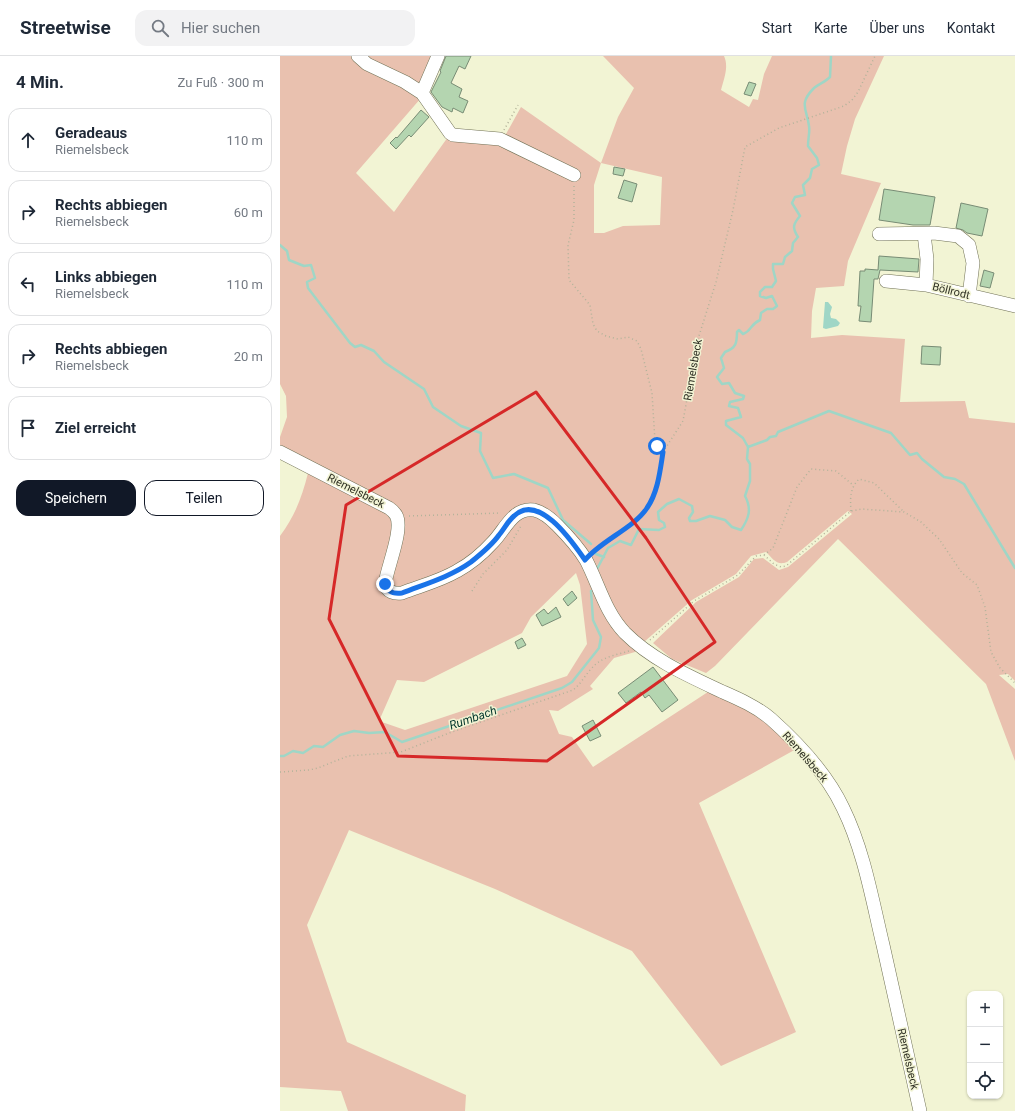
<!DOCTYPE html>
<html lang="de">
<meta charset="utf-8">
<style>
:root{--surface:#fff;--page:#f2f2f3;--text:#1f2937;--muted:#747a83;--line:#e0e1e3;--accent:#111827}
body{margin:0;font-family:Roboto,sans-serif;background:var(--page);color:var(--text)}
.controls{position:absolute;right:12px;bottom:12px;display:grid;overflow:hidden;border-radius:8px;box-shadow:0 1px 3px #0004}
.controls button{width:36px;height:36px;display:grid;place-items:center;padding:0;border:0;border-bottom:1px solid var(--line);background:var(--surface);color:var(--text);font:20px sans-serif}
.stop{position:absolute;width:12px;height:12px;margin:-9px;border:3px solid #1a73e8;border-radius:50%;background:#fff}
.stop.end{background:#1a73e8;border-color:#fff;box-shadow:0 1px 4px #0008}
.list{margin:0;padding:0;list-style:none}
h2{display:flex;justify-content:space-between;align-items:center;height:52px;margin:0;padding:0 16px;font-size:17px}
h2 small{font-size:13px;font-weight:400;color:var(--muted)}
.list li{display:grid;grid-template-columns:26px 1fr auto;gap:12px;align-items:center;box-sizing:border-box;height:64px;margin:0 8px 8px;padding:0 8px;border:1px solid var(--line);border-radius:12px}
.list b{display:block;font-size:15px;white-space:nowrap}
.list p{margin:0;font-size:13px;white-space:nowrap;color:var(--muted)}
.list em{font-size:13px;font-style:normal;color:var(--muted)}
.actions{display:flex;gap:8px;padding:12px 16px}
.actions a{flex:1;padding:9px 0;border:1px solid var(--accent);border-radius:12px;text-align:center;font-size:14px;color:var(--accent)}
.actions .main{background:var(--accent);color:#fff}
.icon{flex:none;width:22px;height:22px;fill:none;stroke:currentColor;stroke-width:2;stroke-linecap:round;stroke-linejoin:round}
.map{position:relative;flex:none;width:735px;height:1055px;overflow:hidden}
header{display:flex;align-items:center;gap:24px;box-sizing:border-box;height:56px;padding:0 20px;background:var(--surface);border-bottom:1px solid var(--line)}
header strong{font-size:19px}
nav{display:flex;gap:22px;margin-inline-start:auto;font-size:14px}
.search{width:280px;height:36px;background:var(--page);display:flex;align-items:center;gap:10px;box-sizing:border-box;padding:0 14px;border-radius:12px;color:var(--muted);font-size:15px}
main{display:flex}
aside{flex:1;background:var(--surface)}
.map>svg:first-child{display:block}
</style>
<header>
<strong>Streetwise</strong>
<div class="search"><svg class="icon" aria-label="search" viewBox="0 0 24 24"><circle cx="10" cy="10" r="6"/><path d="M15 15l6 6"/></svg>Hier suchen</div>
<nav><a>Start</a><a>Karte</a><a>Über uns</a><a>Kontakt</a></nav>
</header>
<main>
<aside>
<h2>4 Min.<small>Zu Fuß · 300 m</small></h2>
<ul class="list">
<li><svg class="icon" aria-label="ahead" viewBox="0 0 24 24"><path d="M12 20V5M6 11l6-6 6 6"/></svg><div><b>Geradeaus</b><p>Riemelsbeck</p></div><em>110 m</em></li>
<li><svg class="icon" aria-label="right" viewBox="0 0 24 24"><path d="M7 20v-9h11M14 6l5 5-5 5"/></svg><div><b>Rechts abbiegen</b><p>Riemelsbeck</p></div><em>60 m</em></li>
<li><svg class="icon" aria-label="left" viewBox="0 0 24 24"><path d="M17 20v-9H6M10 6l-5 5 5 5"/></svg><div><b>Links abbiegen</b><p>Riemelsbeck</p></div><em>110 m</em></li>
<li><svg class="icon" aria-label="right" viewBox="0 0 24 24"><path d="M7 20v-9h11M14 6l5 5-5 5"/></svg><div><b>Rechts abbiegen</b><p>Riemelsbeck</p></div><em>20 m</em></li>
<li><svg class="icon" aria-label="arrive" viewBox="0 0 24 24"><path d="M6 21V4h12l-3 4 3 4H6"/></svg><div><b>Ziel erreicht</b></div></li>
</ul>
<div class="actions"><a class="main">Speichern</a><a>Teilen</a></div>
</aside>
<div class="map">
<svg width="735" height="1055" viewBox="0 0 735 1055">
<rect width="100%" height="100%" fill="#f2f4d4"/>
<path fill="#e9c1af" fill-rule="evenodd" d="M 0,0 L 155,0 L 141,42 L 76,117 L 114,156 L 168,81 L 221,87 L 241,51 L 321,107 L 338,61 L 354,32 L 323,0 L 444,0 C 449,11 444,22 441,34 L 469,51 L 473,43 L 478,44 L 484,18 L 492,0 L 604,0 L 575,63 L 567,90 L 561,118 L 601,127 L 568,205 L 564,230 L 536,232 L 532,255 L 531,282 L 562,279 L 625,283 L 620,346 L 685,345 L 689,362 L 735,367 L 735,625 L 728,618 L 719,619 L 735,633 L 735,705 L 706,628 L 558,483 L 435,610 L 426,617 L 392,603 L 373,587 L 416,546 L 459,521 L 474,503 L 483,502 L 499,514 L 508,511 L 572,458 L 568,455 L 507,506 C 497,510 493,503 486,496 L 471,500 L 456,518 L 412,544 L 364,586 L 355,596 L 334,602 L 310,630 L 313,633 L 278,655 L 269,654 L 279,678 L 292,681 L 313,711 L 431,634 L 466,649 L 518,692 L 419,747 L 516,976 L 441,1010 L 352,895 L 215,833 L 69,774 L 27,869 L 67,986 L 186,1039 L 185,1055 L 68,1055 L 61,1035 L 0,1031 L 0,480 C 15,460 22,441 28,417 L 0,392 L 0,381 L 7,361 L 6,340 L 0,328 ZM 321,107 L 382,121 L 380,169 L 343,170 L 324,177 L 314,177 L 314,129 ZM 296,517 L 300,529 L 307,588 L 287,620 L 125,674 L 99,665 L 117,624 L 144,626 L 242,577 L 251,561 Z"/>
<path fill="#9fd6c6" d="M 545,246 L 548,246 L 552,251 L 550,258 L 551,262 L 556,263 L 560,267 L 558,270 L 546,273 L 543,272 Z"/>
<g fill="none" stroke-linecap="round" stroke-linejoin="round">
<path stroke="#9fd6c6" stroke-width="2.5" d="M 0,189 L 7,195 L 9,204 L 24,210 L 31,209 L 35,222 L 27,226 L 28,232 L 70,287 L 75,291 L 81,289 L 94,295 L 104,306 L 144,333 L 153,351 L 181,370 L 201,377 L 200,395 L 213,422 L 234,418 L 268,432 L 283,464 L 311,488
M 468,391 L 487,384 L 490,381 L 496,380 L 498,376 L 549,355 L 611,377 L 630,399 L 637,397 L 642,403 L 664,421 L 675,423 L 684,428 L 735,512
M 316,498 L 324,501
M 316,515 L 328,492 L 340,485 L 351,489 L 359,473 L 379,474 L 385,471 L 384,467 L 379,464 L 378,456 L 387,448 L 399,443 L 412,450 L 413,456 L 409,462 L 410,465 L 416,465 L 430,460 L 445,464 L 452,471 L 461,474 C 469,462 472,453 465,440 L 470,425 L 470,408 L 467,403 L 468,391 L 463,382 L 446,369 L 446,365 L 461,361 L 458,352 L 449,350 L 450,346 L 463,343 L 464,340 L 455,337 L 449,327 L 442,328 L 437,321 L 444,312 L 441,302 L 445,296 C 456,292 457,287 457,276 L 459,274 L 463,278 C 472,275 469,269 480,264 L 481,257 L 487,253 L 493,253 L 497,250 L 492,240 L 486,242 L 480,240 L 480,236 L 485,231 L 492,231 L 496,225 L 493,213 L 493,208 L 503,208 L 505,201 L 512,195 L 513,187 L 518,181 C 512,172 513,168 520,160 L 512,147 L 515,141 L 525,139 L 523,129 L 530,122 L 532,113 L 539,109 L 537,102 L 528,90 C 528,83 530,76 529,70 C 527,53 518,48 534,32 C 539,28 545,26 550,21 L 551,0
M 0,700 L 4,700 L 13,695 L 23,697 L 34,690 L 43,691 L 60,679 L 74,675 L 89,677 L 105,676 L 122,686 L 282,632 L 292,626 L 319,592 L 321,581 L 313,564 L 311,535"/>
</g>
<path fill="#b4d5b0" stroke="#788c75" d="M 166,0 L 191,0 L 185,13 L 179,10 L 171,27 L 182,33 L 179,41 L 188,45 L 183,57 L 173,52 L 172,56 L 162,51 L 151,36 L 161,16 L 160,15 Z
M 469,26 L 476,28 L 471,40 L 464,38 Z
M 141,54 L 149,61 L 131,81 L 129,79 L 116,93 L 110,87 L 116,81 L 117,82 Z
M 334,111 L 345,113 L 343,120 L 333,118 Z
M 344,124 L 357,128 L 352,146 L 338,142 Z
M 604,133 L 655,141 L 650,169 L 633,169 L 599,164 Z
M 681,147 L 708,153 L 702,180 L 687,177 L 683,174 L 676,172 Z
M 599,200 L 639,203 L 638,216 L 600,214 L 598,223 L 594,223 L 591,266 L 579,265 L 581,250 L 578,250 L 580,215 L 585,215 L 585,213 L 598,214 Z
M 704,214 L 714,217 L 710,232 L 700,230 Z
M 642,290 L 661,291 L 660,309 L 641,308 Z
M 292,535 L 297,542 L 288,550 L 283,543 Z
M 276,551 L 281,561 L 262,570 L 256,559 L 264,553 L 268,558 Z
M 242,582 L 246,589 L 238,593 L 235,586 Z
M 373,611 L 398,644 L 382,656 L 369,639 L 365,642 L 361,636 L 346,647 L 338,637 Z
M 313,664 L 321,680 L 310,685 L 302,670 Z"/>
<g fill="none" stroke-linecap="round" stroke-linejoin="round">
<g stroke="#707155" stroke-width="14">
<path id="minor" d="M 78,0 L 87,8 L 125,26 L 142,37 L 170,77 L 173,79 L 220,83 L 294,119
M 142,37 L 158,0
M 599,178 L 654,177 L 678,180 L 689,189 L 693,207 L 689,240
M 644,178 L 647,203 L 646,229
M 606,225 L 646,229 L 735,250
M 0,396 L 109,452 C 112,454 114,456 116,459 C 124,473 107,511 105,528 C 107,536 114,538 122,537 C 140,530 160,525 177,515 C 190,508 203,497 213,486 C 225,474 233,451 254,454 C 263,456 270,462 277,469 C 287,479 298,491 306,504 C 319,529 325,556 345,577 C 372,604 409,620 443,636 C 459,643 477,651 491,663 C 519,688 547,718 563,752 C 584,795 592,843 603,889 C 615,944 628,1000 640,1055"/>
</g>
<path stroke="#b2b39a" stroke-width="1.5" stroke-dasharray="1 3" stroke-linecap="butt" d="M 224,74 L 238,49
M 294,130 L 294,164 L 288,189 L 289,224 L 310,249 L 313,268 L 317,275 L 326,280 L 338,283 L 348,281 L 357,285 L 361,293 L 372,337 L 375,385 L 377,390 L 383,396
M 571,455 C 570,442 570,432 579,423 L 594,427 L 624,456
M 129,460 L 221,457
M 313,495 L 359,462 L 367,453 L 377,430 L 383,396 L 403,365 L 418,283 L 436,226 L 453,154 L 465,91 L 499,72 L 564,50 L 572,44 L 578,36 L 595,0
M 484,499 L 493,492 L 517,431 L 531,413 L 556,415 L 573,429
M 192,535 L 203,518 L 227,494 L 241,470
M 370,584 L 414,545 L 458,519 L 476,500 L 484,499 L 494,508 L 501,511 L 506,510 L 571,455 L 582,453 L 624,456 L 641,466 L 659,483 L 682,517 L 697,529 L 705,551 L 711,596 L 720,612 L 735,627
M 0,716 L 29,714 L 38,712 L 68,700 L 121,696 L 169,677 L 293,634 C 301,628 305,619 312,612 C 321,601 336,599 349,595"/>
<use href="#minor" stroke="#fff" stroke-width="13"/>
</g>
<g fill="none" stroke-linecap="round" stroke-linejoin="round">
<path stroke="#1a73e8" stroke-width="5" d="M 105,528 C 107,536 114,538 122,537 C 145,528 170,521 191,506 C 201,498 212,489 219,479 C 224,473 228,465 234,460 C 259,436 293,487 305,504 C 322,484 354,472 367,452 C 378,436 380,415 383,396 L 377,390"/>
</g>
<path fill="none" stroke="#d62828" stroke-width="3" stroke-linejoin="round" d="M 256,336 L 366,482 L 435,586 L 267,705 L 118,700 L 49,563 L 66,449 Z"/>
<g text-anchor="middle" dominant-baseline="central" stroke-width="3" stroke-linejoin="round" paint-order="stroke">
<g font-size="11" fill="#2f3024" stroke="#f2f4d4">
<text transform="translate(671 235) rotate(14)">Böllrodt</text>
<text transform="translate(413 314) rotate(-80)">Riemelsbeck</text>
<text transform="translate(76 435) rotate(27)">Riemelsbeck</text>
<text transform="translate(525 701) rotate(49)">Riemelsbeck</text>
<text transform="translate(628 1003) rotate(77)">Riemelsbeck</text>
</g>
<g font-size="12" font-style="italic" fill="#03362c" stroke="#f2f4d4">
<text transform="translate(193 662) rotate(-19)">Rumbach</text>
</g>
</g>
</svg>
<div class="controls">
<button>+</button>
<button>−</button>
<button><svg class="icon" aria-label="locate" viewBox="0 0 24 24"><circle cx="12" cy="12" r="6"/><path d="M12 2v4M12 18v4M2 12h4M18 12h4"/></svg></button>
</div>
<div class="stop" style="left:377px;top:390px"></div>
<div class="stop end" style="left:105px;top:528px"></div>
</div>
</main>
